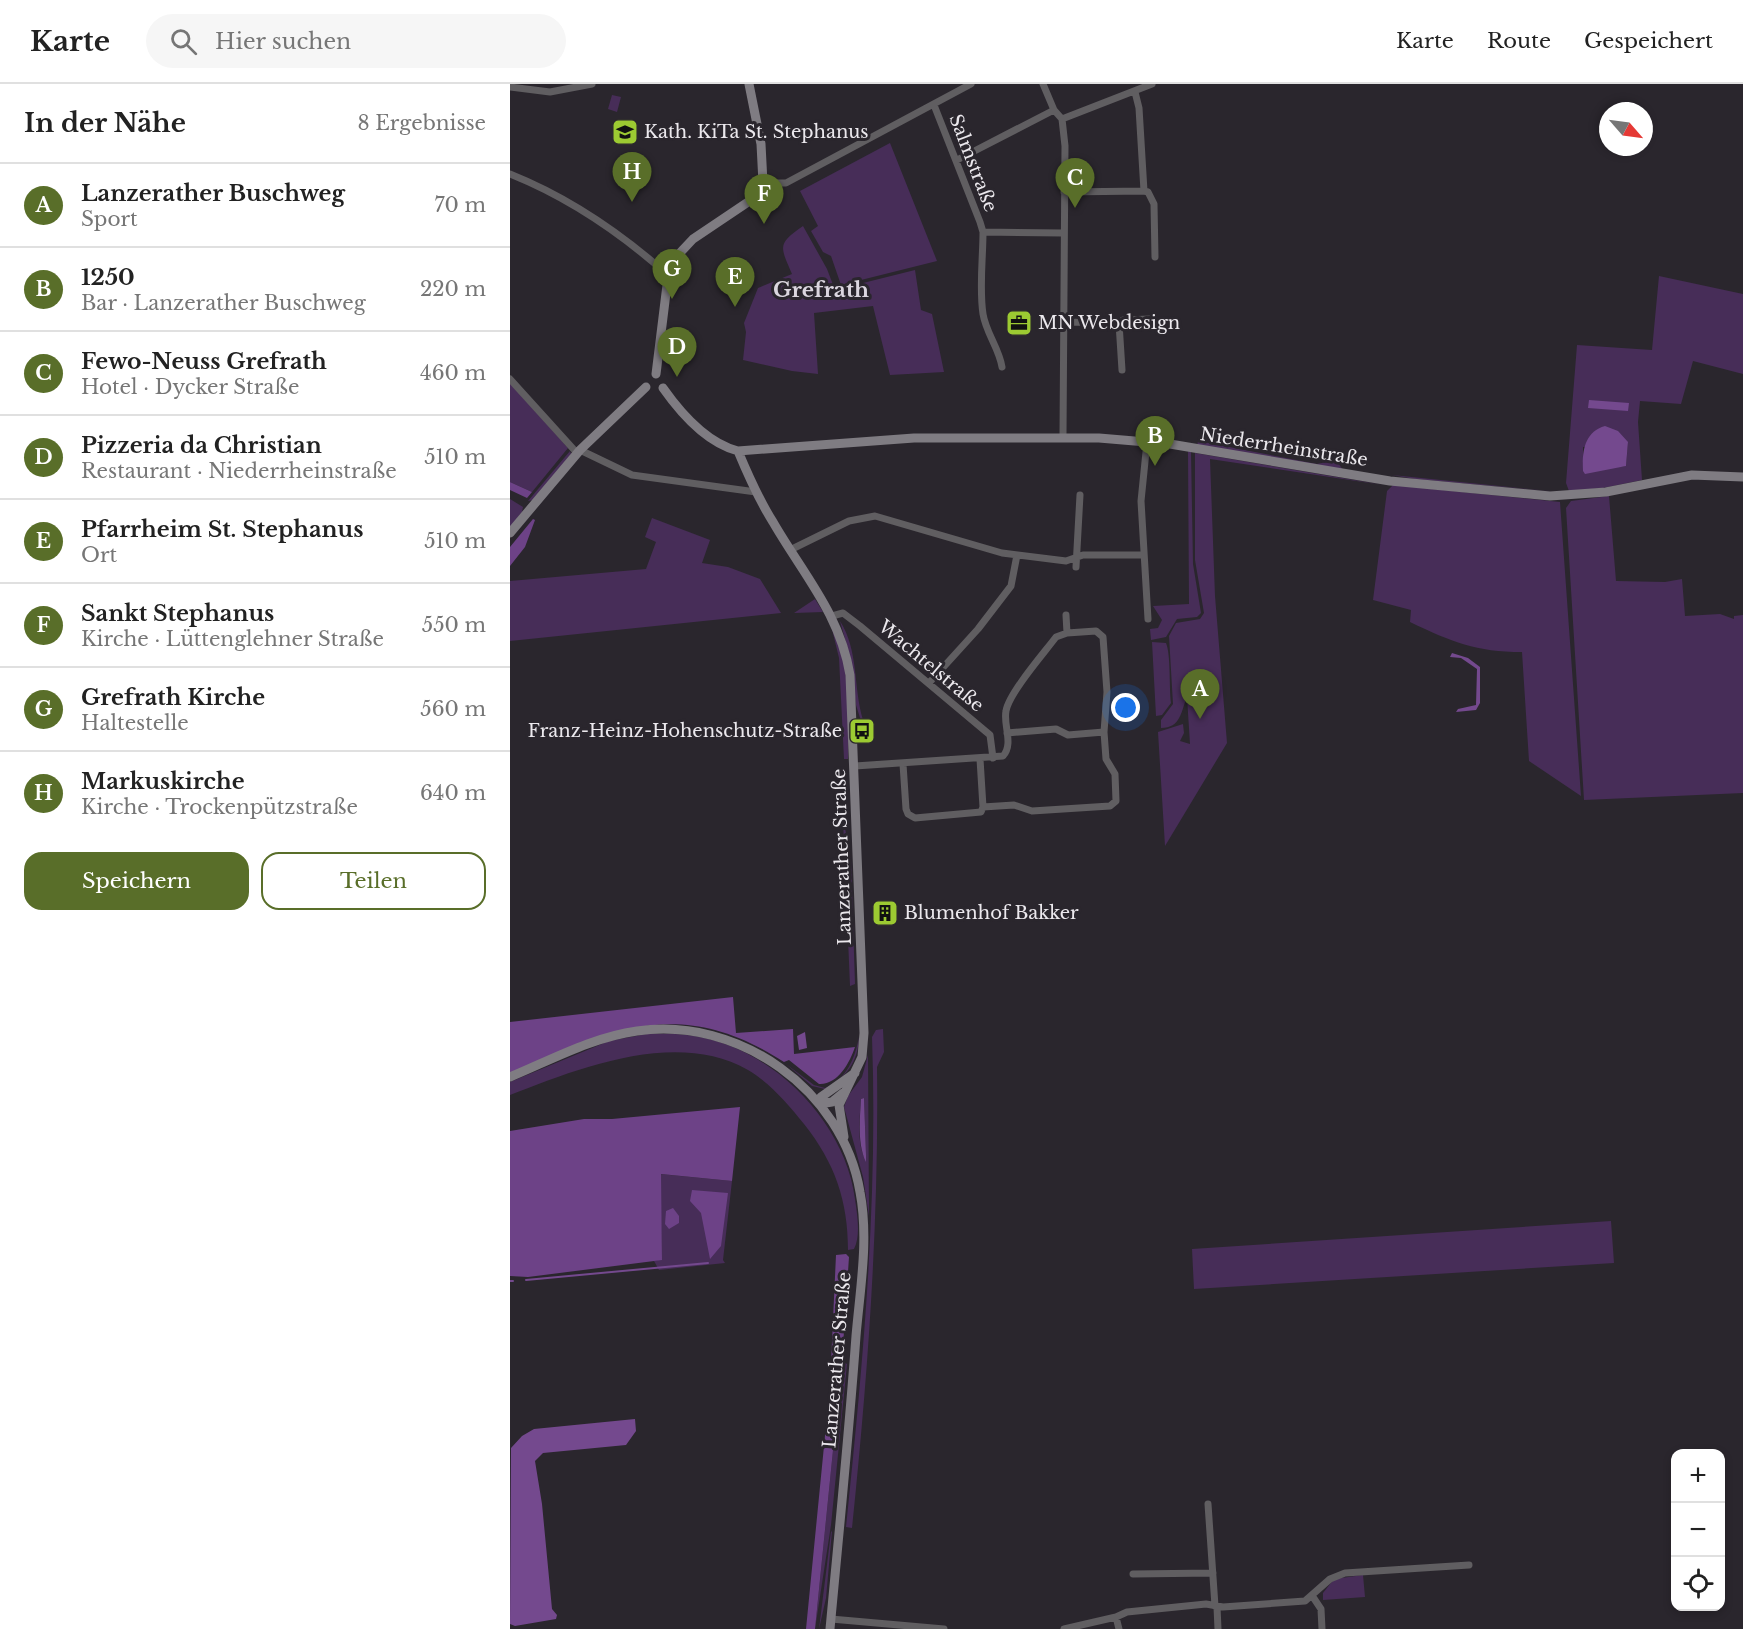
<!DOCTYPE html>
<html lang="de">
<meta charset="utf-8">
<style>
:root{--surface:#fff;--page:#f6f6f6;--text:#222;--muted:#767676;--line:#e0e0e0;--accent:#596e29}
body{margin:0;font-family:"Libre Baskerville",serif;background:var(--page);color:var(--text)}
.controls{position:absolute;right:18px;bottom:18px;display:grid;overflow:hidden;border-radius:12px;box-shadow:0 3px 9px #0003}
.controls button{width:54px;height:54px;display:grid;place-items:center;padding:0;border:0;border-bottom:2px solid var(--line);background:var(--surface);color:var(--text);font:30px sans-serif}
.compass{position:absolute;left:1089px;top:18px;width:54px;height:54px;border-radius:50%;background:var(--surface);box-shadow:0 3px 9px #0003;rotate:118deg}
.you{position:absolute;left:616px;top:624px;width:21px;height:21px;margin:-15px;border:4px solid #fff;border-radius:50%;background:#1a73e8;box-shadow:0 0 0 9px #1a73e833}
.badge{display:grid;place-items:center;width:39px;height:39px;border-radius:50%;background:var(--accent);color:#fff;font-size:20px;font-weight:700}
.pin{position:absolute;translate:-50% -50px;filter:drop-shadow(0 2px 3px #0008)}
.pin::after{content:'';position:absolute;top:32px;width:21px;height:18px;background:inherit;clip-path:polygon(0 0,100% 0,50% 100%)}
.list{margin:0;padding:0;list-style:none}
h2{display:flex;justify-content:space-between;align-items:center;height:78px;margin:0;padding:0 24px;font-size:26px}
h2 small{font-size:20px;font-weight:400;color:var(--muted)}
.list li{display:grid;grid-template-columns:39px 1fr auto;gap:18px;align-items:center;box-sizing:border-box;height:84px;padding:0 24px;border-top:2px solid var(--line)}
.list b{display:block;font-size:22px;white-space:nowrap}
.list p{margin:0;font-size:20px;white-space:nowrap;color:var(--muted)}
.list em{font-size:20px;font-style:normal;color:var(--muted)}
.actions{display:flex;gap:12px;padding:18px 24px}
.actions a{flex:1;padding:14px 0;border:2px solid var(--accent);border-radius:18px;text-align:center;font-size:21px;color:var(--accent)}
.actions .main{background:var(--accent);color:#fff}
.icon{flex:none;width:33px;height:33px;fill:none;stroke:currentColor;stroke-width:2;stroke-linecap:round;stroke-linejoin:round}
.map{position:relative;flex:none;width:1233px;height:1545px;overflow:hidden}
header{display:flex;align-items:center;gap:36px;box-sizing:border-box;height:84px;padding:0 30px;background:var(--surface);border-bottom:2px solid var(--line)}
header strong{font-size:28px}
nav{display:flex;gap:33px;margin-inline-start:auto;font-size:21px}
.search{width:420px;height:54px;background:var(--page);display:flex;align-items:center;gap:15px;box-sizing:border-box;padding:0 21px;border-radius:33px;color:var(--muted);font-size:22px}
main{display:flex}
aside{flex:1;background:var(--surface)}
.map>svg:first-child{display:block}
</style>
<header>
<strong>Karte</strong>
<div class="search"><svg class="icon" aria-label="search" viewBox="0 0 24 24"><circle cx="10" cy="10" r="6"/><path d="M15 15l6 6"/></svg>Hier suchen</div>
<nav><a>Karte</a><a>Route</a><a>Gespeichert</a></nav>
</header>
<main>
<aside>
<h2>In der Nähe<small>8 Ergebnisse</small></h2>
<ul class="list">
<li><span class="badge">A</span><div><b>Lanzerather Buschweg</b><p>Sport</p></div><em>70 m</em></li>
<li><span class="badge">B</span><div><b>1250</b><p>Bar · Lanzerather Buschweg</p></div><em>220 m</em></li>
<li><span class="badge">C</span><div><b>Fewo-Neuss Grefrath</b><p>Hotel · Dycker Straße</p></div><em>460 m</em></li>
<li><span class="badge">D</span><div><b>Pizzeria da Christian</b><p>Restaurant · Niederrheinstraße</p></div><em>510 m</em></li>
<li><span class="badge">E</span><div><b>Pfarrheim St. Stephanus</b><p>Ort</p></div><em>510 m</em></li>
<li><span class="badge">F</span><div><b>Sankt Stephanus</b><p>Kirche · Lüttenglehner Straße</p></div><em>550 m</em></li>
<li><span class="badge">G</span><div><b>Grefrath Kirche</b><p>Haltestelle</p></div><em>560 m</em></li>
<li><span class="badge">H</span><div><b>Markuskirche</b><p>Kirche · Trockenpützstraße</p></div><em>640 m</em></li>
</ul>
<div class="actions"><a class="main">Speichern</a><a>Teilen</a></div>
</aside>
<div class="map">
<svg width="1233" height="1545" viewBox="0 0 1233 1545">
<rect width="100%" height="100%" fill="#2a262d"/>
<path fill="#472d58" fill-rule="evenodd" d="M 102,11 L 111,13 L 107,28 L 98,25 Z
M 380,59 L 427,177 L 331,201 L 321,172 L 313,168 L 301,147 L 308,142 L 290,107 Z
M 293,142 L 317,185 L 325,206 L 405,186 L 411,226 L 422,230 L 434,288 L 380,291 L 363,222 L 304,229 L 308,290 L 282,287 L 233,276 L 236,248 L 234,239 L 248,204 L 282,190 C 270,162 267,160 293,142 Z
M 1149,192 L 1233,210 L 1233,290 L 1183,277 L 1171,320 L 1130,317 L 1128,338 L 1132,396 L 1093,404 L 1059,407 L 1056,399 L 1067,261 L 1142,266 ZM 1118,358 L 1116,382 L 1073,387 L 1073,363 Z
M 0,299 L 58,364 L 22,408 L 0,398 Z
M 688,357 L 807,380 L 826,376 L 833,386 L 687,362 Z
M 60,367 L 61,370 L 23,416 L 18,417 Z
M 678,367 L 681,368 L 683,480 L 691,529 L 687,533 L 667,535 L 656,553 L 641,556 L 640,545 L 648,544 L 652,536 L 643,522 L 679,520 Z
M 685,369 L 873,401 L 700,375 L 705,512 L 717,659 L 655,762 L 648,648 L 673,640 L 674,649 L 670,657 L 680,660 L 677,613 C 671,627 671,644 651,644 L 651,636 L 663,620 L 659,552 L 666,539 L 690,535 L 694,529 L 685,476 Z
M 882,391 L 1049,408 L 905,395 Z
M 883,401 L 1050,418 L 1071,712 L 1019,677 L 1012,568 C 966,568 942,558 900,538 L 901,526 L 863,516 L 877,407 Z
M 1099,412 L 1106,497 L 1155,498 L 1172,495 L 1175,532 L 1210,530 L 1224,535 L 1224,532 L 1233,531 L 1233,709 L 1074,716 L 1056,424 L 1061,417 Z
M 0,415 L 13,423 L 12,428 L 0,443 Z
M 142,434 L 200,456 L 192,479 L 218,483 L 250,495 L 271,529 L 0,557 L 0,497 L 136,485 L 146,458 L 135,453 Z
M 305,515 L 313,528 L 284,529 Z
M 330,537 C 349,567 343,603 353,636 L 351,637 L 346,621 L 340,573 Z
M 321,541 L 334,574 L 339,623 L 338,675 L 334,675 L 329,574 Z
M 642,558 L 656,559 C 661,571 659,603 661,619 L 652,631 L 646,632 Z
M 327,684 L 333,686 L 335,744 L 341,776 L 345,900 L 340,902 L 331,688 Z
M 373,945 L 374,968 L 367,983 C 369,1138 358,1290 342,1444 L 336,1443 C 353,1280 368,1117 362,953 L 366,946 Z
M 137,950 C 160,949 183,950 206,957 C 274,977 336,1044 345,1115 C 347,1129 351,1152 344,1165 L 338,1166 C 338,1117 325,1079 294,1040 C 278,1020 260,999 238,986 C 167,945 69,984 0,1011 L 0,998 L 99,957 Z
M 349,953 C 348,979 336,993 315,1005 L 302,1002 L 276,980 L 304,1001 L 315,1004 C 337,995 345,974 349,953 Z
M 358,971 L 359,1132 L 353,1093 L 334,1023 L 338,1012 L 352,993 ZM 354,1014 L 356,1071 L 356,1076 C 346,1061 350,1032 351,1015 Z
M 150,1090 L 222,1097 L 213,1176 L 215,1179 L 149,1186 L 144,1177 L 152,1175 Z
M 1101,1137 L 1104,1179 L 684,1205 L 682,1165 Z
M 332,1277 L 337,1280 L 321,1441 L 305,1545 Z
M 322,1447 L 316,1514 L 309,1545 L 321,1448 Z
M 853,1491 L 855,1513 L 813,1516 L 813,1509 L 824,1495 Z"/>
<path fill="#6d4287" d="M 0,398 L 22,408 L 17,414 L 0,406 Z
M 23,435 L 25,436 L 15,463 L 0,482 L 0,463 Z
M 223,913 L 226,949 L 283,945 L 284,970 L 345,963 C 340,978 328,1001 309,1000 L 279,976 L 274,978 C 171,911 102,945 0,989 L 0,938 Z
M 230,1023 L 222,1097 L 151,1090 L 152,1176 L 18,1193 L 0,1192 L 0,1047 L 74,1035 L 102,1035 Z
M 182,1106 L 218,1109 L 211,1162 L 200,1175 L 191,1129 L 180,1117 Z
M 163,1124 L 169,1132 L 169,1139 L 159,1145 L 155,1140 L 156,1127 Z
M 336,1170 L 339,1173 L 332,1277 L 305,1545 L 296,1545 L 320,1301 L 326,1171 Z"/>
<path fill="#74498e" d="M 1079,316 L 1119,319 L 1118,327 L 1078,324 Z
M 1095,342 L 1108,347 L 1118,358 L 1116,382 L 1075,390 L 1073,387 C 1072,368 1074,348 1095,342 Z
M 942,569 L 958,574 L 970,583 L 970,619 L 966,626 L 946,628 L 948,625 L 966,621 L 967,585 L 951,574 L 940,573 Z
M 295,948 L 297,964 L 289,966 L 287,952 Z
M 354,1014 L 356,1071 L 356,1078 C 347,1060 350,1034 351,1015 Z
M 125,1335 L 126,1347 L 116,1361 L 33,1369 L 25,1377 L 32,1420 L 42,1525 L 47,1531 L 46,1535 L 5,1542 L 0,1540 L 1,1364 L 12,1352 L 24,1345 Z"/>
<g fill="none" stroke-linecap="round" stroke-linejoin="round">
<path stroke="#74498e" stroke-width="2" d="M 16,1196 L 198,1179
M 0,1197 L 3,1197"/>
<path stroke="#605e61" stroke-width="7" d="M 533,0 L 544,26 L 552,35 L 555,62 L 553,352
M 0,3 L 40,8 L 82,0
M 625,8 L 629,24 L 634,107 L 638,108 L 644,120 L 645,173
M 424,21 L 470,138 L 473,148 C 473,174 469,204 473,230 C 476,249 489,264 492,283
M 552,35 L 642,0
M 447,76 L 544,26
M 0,90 C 60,114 111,149 159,192
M 253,99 L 276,99 L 461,0
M 554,108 L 634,107
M 473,148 L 553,149
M 553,238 L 609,239 L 613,236 L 641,235
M 609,239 L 612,286
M 0,295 L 67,369
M 637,358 L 631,417 L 638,535
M 70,366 L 122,391 L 246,408
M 280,466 L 339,437 L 365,432 L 492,469 L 556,477 L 573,471 L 634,471
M 566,483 L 570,411
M 322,532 L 333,529 L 350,542 L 480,651 L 483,674
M 419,599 L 468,545 L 501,502 L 507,471
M 497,649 L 546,645 L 558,651 L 594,648
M 393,680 L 396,725 L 398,730 L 405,734 L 471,728 L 473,723 L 470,675
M 345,682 L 493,672 C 504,660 493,641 496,627 C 499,609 534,569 546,553 L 557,549 L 556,531
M 473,723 L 504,721 L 522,727 L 600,722 L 606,717 L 605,690 L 596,675 L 594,648 L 597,608 L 593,553 L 586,547 L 557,549
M 698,1420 L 705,1522
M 623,1490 L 703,1489
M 803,1513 L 811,1525 L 812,1545
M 707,1523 L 708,1545
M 606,1533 L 609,1545
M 321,1535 L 434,1545
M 554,1545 L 606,1533 L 617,1528 L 696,1520 L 713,1523 L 795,1517 L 820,1495 L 835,1489 L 959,1481"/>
<path stroke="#7f7c82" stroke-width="9" d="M 146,290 L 157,201 L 167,172 L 183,155 L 244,114 L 253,99 L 251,60 L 239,0
M 153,304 C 172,331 197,359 228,367 L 404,354 L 589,354 L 660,360 L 880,397 L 1040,412 L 1096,408 L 1182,391 L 1233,393
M 228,367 C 238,391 249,416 263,438 C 293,490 330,530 340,591 L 354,949 L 352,973 L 329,1021 L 334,1053
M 0,449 L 70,366 L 136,303
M 0,993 C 41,976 83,953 127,947 C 228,932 333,1006 350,1108 C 359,1155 350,1205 346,1252 C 339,1350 329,1447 320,1545
M 309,1020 L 311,1013 L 345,989
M 309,1020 L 322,1018 L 333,1009"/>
</g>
<defs>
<g id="school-square" transform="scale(1.35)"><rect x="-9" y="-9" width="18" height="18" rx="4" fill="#9cca32" stroke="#2a262d"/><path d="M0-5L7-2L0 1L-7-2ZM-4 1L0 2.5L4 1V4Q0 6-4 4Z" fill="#111"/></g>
<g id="office-square" transform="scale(1.35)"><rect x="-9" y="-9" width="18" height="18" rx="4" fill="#9cca32" stroke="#2a262d"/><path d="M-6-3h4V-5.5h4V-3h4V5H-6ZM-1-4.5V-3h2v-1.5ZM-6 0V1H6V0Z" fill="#111"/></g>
<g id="bus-square" transform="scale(1.35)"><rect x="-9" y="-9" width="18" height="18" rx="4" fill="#9cca32" stroke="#2a262d"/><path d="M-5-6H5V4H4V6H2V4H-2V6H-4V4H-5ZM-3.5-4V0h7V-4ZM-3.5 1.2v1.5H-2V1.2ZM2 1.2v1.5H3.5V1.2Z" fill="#111"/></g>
<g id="building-square" transform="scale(1.35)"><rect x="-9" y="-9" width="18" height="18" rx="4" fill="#9cca32" stroke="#2a262d"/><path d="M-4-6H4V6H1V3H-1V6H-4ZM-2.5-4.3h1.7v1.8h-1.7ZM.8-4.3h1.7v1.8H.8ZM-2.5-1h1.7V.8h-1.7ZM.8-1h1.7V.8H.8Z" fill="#111"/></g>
</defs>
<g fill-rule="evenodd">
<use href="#school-square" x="115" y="48"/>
<use href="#office-square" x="509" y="239"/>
<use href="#bus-square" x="352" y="647"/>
<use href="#building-square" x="375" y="829"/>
</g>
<g text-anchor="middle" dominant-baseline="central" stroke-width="6" stroke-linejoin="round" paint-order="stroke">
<g font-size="18" fill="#ebe8ed" stroke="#2a262d" text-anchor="start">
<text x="134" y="48">Kath. KiTa St. Stephanus</text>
<text x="528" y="239">MN Webdesign</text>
<text x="332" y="647" text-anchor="end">Franz-Heinz-Hohenschutz-Straße</text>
<text x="394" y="829">Blumenhof Bakker</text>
</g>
<g font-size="18" fill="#ebe8ed" stroke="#2a262d">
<text transform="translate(463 79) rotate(69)">Salmstraße</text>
<text transform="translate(774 363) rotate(9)">Niederrheinstraße</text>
<text transform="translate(421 582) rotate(40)">Wachtelstraße</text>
<text transform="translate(332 773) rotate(-92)">Lanzerather Straße</text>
<text transform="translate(327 1276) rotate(-85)">Lanzerather Straße</text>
</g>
<g font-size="21" font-weight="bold" fill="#dbd6df" stroke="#2a262d">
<text x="311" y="206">Grefrath</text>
</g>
</g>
</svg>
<div class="controls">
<button>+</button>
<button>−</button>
<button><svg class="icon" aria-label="locate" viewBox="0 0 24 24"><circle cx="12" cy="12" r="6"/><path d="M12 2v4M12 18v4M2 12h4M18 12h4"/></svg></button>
</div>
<svg class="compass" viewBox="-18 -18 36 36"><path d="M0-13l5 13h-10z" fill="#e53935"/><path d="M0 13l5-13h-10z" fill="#767676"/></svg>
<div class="you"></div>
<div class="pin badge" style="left:690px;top:635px">A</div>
<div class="pin badge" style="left:645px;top:382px">B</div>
<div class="pin badge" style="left:565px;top:124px">C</div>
<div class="pin badge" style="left:167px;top:293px">D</div>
<div class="pin badge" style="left:225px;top:223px">E</div>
<div class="pin badge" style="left:254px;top:140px">F</div>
<div class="pin badge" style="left:162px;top:215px">G</div>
<div class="pin badge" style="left:122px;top:118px">H</div>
</div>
</main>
